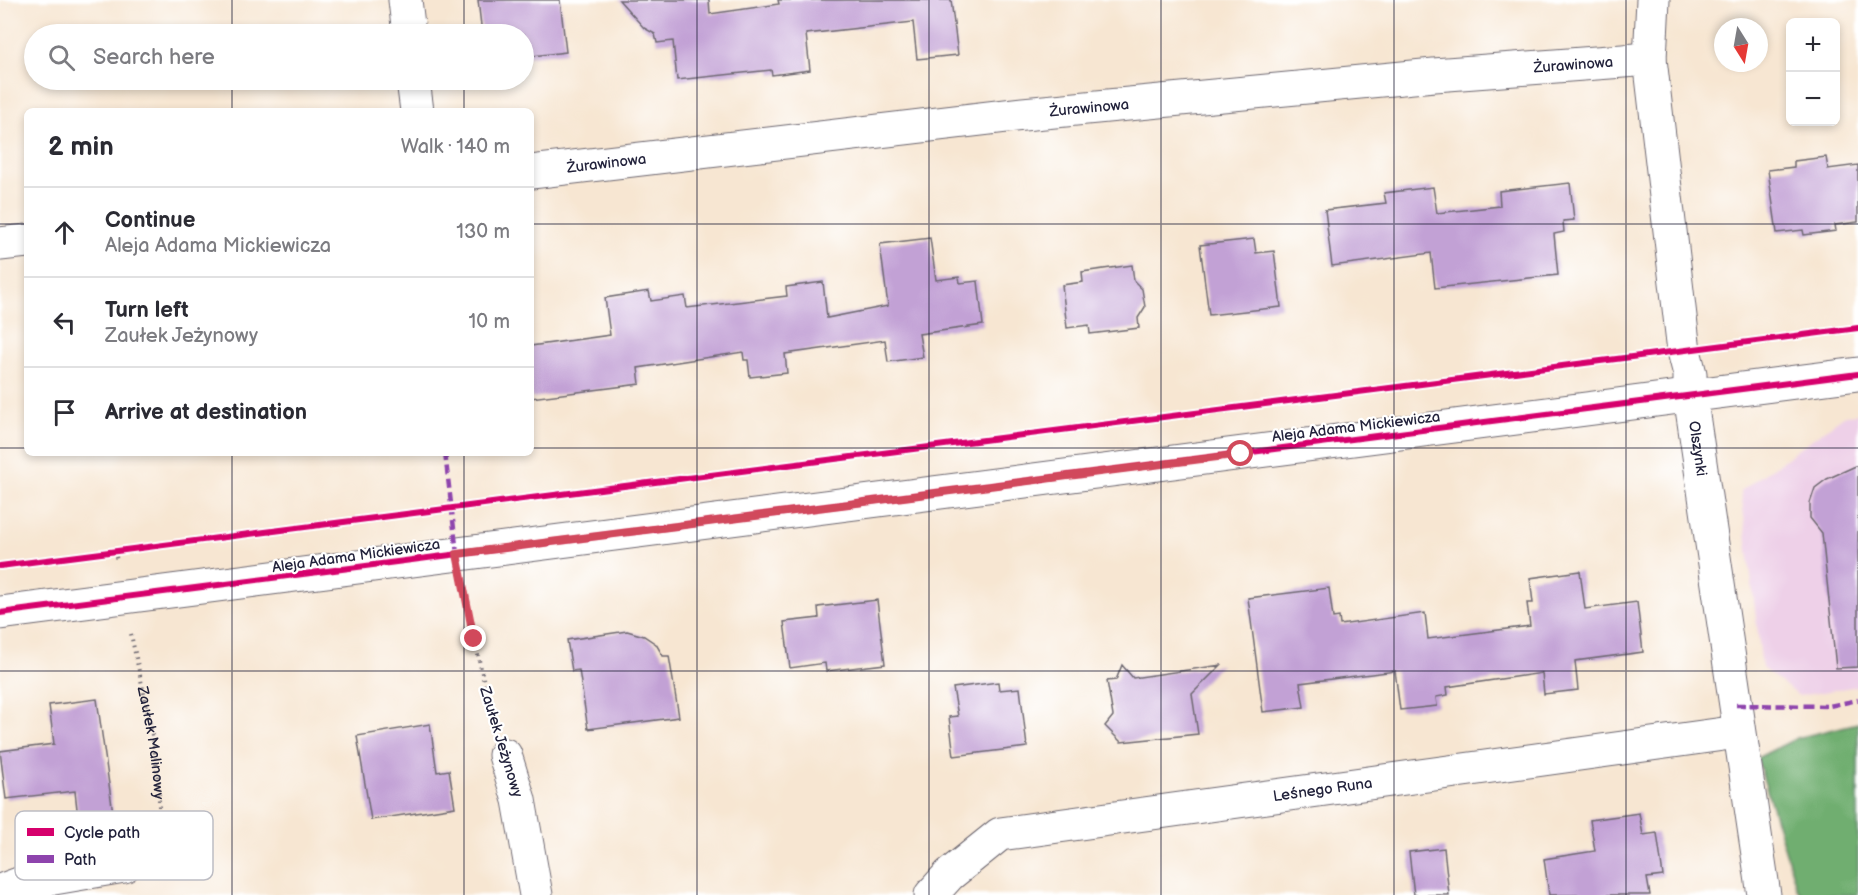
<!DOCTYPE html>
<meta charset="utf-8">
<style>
:root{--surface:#fff;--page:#f2f2f3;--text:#2b2b33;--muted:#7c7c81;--line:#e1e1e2}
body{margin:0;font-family:"Balsamiq Sans",sans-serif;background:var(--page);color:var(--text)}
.controls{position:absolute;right:18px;top:18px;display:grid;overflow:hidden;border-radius:9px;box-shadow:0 3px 9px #0003}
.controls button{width:54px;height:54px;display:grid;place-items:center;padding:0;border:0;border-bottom:2px solid var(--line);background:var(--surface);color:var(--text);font:30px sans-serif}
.compass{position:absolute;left:1714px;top:18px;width:54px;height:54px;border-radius:50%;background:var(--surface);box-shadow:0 3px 9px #0003;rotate:169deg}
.stop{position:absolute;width:18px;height:18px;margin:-14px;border:4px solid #d1495b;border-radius:50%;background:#fff}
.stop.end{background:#d1495b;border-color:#fff;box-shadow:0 2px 6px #0008}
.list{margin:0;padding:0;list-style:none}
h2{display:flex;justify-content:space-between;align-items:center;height:78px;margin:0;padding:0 24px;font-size:26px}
h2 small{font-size:20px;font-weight:400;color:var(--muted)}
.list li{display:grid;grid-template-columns:39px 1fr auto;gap:18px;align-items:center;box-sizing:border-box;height:90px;padding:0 24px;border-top:2px solid var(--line)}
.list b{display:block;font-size:22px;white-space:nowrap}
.list p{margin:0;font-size:20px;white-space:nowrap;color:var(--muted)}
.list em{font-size:20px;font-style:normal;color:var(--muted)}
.icon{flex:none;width:33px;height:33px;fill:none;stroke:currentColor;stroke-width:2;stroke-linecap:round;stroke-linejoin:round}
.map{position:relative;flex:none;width:1858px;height:895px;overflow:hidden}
.search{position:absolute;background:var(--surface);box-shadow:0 3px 9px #0003;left:24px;top:24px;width:510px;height:66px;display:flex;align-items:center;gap:15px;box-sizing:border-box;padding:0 21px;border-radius:33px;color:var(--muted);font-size:22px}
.panel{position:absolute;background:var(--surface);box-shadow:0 3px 9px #0003;left:24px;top:108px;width:510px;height:348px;border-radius:9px}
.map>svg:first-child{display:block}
</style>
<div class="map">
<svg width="1858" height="895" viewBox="0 0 1858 895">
<rect width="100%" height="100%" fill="#fff"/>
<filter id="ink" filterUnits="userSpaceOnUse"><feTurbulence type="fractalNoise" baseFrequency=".0167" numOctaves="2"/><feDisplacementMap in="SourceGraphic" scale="12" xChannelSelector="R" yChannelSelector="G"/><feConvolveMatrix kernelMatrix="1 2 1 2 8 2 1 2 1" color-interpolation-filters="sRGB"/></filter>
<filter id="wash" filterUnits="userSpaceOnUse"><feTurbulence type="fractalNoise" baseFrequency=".008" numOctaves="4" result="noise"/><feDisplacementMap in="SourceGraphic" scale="24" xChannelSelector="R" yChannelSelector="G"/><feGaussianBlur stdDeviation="1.35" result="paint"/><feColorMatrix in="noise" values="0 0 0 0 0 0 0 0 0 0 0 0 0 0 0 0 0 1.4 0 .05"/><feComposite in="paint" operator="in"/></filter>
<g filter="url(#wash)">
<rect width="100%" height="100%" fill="#f7e6d2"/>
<path fill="#eed0e8" d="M 1858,414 L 1858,686 L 1799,696 L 1762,668 L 1741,491 L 1845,415 Z"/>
<path fill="#6fae6f" stroke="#486855" stroke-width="1.5" d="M 1858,723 L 1858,895 L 1802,895 L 1797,889 L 1757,758 L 1797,738 Z"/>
<g id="blocks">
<path fill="#c2a1d5" d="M 478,0 L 560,0 L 566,52 L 524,57 L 524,34 L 482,34 Z
M 619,0 L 709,0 L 710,14 L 779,4 L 778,0 L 951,0 L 958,55 L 917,59 L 913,22 L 806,34 L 810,70 L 772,75 L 771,70 L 677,80 L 673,41 L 657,43 L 655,34 L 644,28 Z
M 1826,157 L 1828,169 L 1858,165 L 1858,222 L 1835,225 L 1836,231 L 1804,235 L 1803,230 L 1777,233 L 1768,170 L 1794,167 L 1794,161 Z
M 1570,183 L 1574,220 L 1563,221 L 1564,232 L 1554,234 L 1558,275 L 1435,288 L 1431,253 L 1332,266 L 1325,210 L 1386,203 L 1384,193 L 1433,187 L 1437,213 L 1500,206 L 1499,191 Z
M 930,238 L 936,280 L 959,277 L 960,283 L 978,281 L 983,325 L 919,334 L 923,357 L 888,362 L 885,340 L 785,354 L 787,373 L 750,377 L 748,360 L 744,360 L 743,352 L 638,368 L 640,384 L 531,398 L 531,346 L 610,335 L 605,298 L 649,291 L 651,301 L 685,296 L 687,308 L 787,296 L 786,287 L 823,282 L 827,318 L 888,306 L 880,244 Z
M 1254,239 L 1256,253 L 1274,251 L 1281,307 L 1209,315 L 1200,245 Z
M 1132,265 L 1134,281 L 1142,289 L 1145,307 L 1138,318 L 1139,328 L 1090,334 L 1089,325 L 1067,328 L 1062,285 L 1083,282 L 1082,272 Z
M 1858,465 L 1858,667 L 1836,668 L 1822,533 L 1810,518 L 1810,503 L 1815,488 L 1827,479 Z
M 1580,571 L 1585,609 L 1637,602 L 1643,652 L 1575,661 L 1578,690 L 1544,694 L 1542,673 L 1447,687 L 1448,695 L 1436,697 L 1437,706 L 1400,710 L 1395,671 L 1300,683 L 1304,707 L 1263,712 L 1248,598 L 1329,588 L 1333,618 L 1339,617 L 1340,625 L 1425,613 L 1428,639 L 1530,626 L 1527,603 L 1533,603 L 1530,578 Z
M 877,600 L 885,664 L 826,671 L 825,663 L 790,668 L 784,622 L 819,618 L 818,607 Z
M 627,631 L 644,636 L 656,644 L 663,656 L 669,656 L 679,717 L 588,729 L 579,670 L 572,671 L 567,640 Z
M 1122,665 L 1133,678 L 1221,665 L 1192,694 L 1198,734 L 1121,742 L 1105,726 L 1113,716 L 1107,681 L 1116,680 Z
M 998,682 L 999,690 L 1020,688 L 1027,747 L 954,756 L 949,717 L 958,716 L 953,688 Z
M 97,699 L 113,813 L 78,818 L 75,791 L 6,799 L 0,751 L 54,744 L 49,705 Z
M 430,724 L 437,772 L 449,770 L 455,807 L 371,820 L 357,736 Z
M 1639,813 L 1643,835 L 1657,833 L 1663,876 L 1647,878 L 1650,895 L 1549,895 L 1544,859 L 1595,851 L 1590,820 Z
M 1444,848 L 1449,895 L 1414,895 L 1409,852 Z"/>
</g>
</g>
<g filter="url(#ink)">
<use href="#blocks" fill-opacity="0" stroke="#6d6770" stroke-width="1.5"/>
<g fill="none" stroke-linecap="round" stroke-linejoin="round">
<g stroke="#6d6770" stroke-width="35">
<g id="minor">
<path d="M 405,0 L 409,34"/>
<path id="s2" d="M 1653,0 L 1650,59 L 1684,351 L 1690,374 L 1690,395 L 1764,895"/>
<path d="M 413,80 L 417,111"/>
<path id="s3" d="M 531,172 L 1023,114 L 1434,75 L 1650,59"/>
<path d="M 0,244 L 27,241"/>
<path d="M 0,613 L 1858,374"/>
<path d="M 505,755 L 519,800 L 536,895"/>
<path d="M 0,891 L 19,884 L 124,866"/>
<path id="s4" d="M 931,895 L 949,875 L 1000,834 L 1738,732"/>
</g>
</g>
<g stroke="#6d6770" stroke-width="4" stroke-dasharray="1.5 4.5" stroke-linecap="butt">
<path d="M 115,551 L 117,562"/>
<path d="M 464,590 L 492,720"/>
<path id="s1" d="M 131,634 C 141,685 173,800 152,845"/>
</g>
<use href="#minor" stroke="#fff" stroke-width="33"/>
<path stroke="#8e44ad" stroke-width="4.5" stroke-dasharray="9 4.5" stroke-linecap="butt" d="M 445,453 L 457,554
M 1736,705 L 1829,706 L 1858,700"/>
<g stroke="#fff" stroke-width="10">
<path id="cycleway" d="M 0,566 L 1858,328
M 0,613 L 1858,374"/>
</g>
<use href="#cycleway" stroke="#d6006c" stroke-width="6"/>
</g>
</g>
<g fill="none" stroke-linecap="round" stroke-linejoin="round" filter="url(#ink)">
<path stroke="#d1495b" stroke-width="8" d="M 474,639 L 457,554 L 1241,454"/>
</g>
<path fill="none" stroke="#22223b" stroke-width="1.5" stroke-opacity="0.55" d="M 232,0 L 232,34M 464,0 L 464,34M 697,0 L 697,895M 929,0 L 929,895M 1161,0 L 1161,895M 1394,0 L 1394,895M 1626,0 L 1626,895M 232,80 L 232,111M 464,80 L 464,111M 0,224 L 27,224M 531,224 L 1858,224M 0,448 L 27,448M 531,448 L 1858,448M 232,453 L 232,895M 464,453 L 464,895M 0,671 L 1858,671"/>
<g text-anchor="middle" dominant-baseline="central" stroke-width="4.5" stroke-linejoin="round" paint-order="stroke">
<g font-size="15" fill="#22223b" stroke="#fff">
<text stroke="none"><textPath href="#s3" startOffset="1048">Żurawinowa</textPath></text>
<text stroke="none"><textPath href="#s3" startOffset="562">Żurawinowa</textPath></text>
<text stroke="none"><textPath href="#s3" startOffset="76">Żurawinowa</textPath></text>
<text transform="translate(1356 427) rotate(-7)">Aleja Adama Mickiewicza</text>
<text stroke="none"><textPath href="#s2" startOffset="452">Olszynki</textPath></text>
<text transform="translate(356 556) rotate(-8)">Aleja Adama Mickiewicza</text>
<text transform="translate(501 742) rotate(73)">Zaułek Jeżynowy</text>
<text stroke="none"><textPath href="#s1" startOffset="111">Zaułek Malinowy</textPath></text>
<text stroke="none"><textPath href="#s4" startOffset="418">Leśnego Runa</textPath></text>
</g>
</g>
<rect x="15" y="811" width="198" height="69" rx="9" fill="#fff" stroke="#bdbdc4" stroke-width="1.5"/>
<rect x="27" y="828" width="27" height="8" fill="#d6006c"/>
<rect x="27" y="855" width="27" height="8" fill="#8e44ad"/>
<g font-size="16" fill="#22223b">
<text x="64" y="838">Cycle path</text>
<text x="64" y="865">Path</text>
</g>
</svg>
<div class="controls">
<button>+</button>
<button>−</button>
</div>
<svg class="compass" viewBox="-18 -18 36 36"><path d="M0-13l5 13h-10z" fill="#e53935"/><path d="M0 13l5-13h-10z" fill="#7c7c81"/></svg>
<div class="stop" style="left:1241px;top:454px"></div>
<div class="stop end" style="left:474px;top:639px"></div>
<div class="search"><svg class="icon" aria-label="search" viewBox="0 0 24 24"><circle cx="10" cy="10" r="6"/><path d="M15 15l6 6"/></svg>Search here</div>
<section class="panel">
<h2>2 min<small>Walk · 140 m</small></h2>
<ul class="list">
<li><svg class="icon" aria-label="ahead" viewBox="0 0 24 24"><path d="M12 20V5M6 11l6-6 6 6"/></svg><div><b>Continue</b><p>Aleja Adama Mickiewicza</p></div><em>130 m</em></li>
<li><svg class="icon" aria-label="left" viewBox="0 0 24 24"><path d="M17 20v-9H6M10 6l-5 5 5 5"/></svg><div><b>Turn left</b><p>Zaułek Jeżynowy</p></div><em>10 m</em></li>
<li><svg class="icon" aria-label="arrive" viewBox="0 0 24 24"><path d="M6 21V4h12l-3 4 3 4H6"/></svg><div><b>Arrive at destination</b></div></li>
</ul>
</section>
</div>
